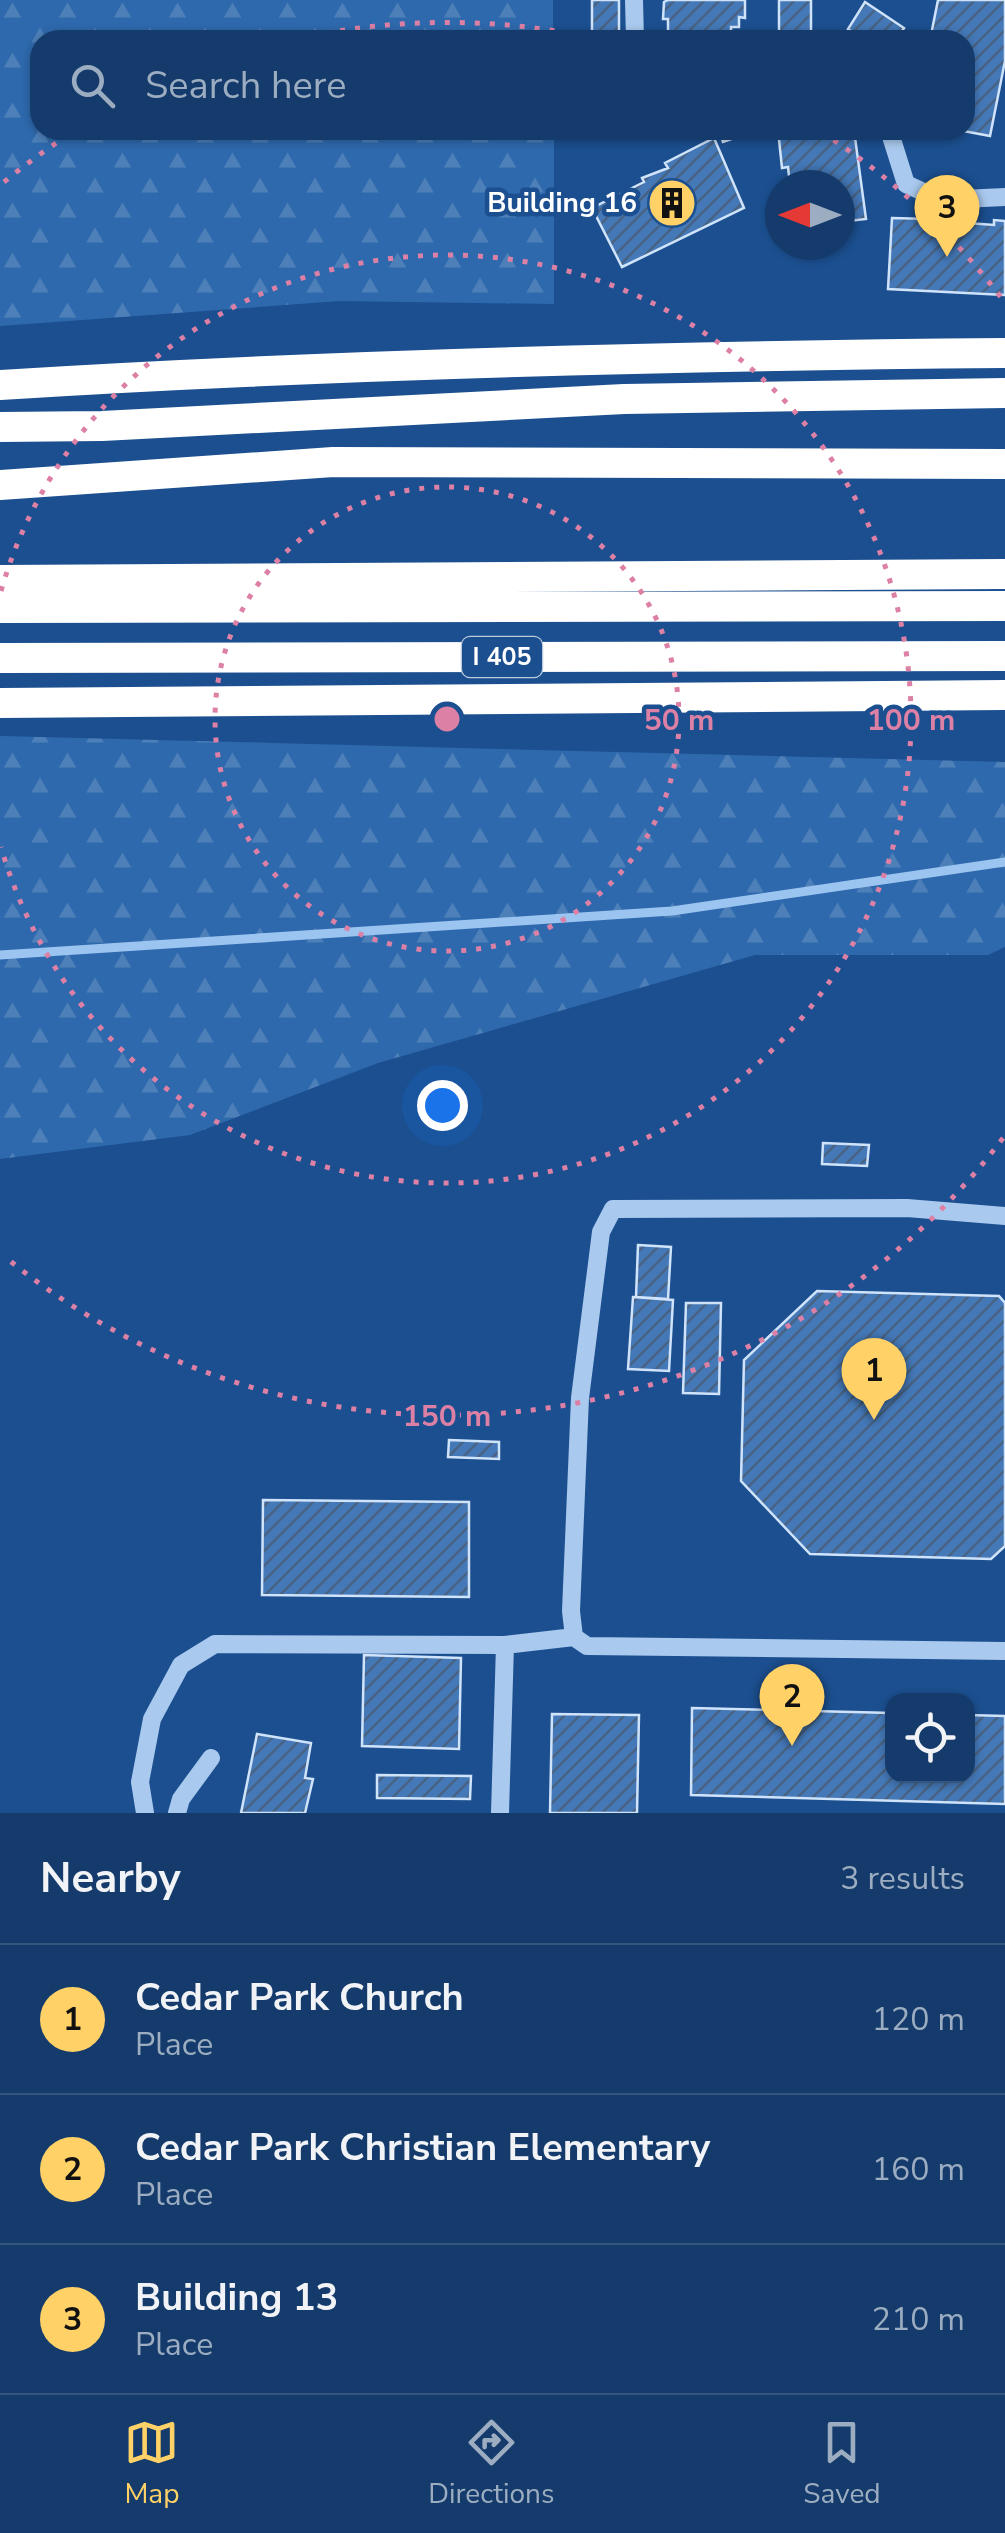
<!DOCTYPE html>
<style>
:root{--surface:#143b6b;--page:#214673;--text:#f1f3f6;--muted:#9dadc1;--line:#33557e;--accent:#ffd166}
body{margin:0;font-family:"Nunito Sans",sans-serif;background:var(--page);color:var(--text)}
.controls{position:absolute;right:30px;bottom:30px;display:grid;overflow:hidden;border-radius:20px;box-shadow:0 2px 8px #0004}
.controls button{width:90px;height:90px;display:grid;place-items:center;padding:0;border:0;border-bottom:2px solid var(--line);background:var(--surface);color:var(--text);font:50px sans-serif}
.compass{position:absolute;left:765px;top:170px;width:90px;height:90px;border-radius:50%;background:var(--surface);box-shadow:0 2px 8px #0004;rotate:270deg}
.you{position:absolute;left:442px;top:1105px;width:35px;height:35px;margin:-25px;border:8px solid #fff;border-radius:50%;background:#1a73e8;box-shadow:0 0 0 15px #1a73e833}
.badge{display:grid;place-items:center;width:65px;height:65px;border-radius:50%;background:var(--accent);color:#111;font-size:32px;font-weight:700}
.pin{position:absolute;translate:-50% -82px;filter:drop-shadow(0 2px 5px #0008)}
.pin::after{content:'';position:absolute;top:52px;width:35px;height:30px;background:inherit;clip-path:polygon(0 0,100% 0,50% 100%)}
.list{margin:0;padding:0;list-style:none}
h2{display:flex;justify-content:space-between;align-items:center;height:130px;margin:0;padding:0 40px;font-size:42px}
h2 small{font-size:32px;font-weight:400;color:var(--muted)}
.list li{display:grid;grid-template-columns:65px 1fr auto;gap:30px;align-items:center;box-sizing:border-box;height:150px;padding:0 40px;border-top:2px solid var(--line)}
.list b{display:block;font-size:38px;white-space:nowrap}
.list p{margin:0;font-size:32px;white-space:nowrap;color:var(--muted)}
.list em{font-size:32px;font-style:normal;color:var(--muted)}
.icon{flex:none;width:55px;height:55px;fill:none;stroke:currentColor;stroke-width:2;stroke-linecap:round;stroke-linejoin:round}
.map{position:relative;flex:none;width:1005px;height:1813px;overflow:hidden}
.search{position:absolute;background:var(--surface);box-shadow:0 2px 8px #0004;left:30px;right:30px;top:30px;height:110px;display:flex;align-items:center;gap:25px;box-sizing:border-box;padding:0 35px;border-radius:30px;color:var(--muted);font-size:38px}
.sheet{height:580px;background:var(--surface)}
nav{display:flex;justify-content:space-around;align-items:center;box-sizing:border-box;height:140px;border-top:2px solid var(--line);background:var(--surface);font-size:28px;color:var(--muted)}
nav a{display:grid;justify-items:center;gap:5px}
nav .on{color:var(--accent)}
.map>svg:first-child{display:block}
</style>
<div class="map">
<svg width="1005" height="1813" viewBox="0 0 1005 1813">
<defs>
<pattern id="forest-firs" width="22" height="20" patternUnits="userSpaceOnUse" patternTransform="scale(2.5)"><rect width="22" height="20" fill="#2e69ad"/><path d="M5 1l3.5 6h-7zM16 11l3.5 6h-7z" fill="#4d80b9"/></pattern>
<pattern id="building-hatch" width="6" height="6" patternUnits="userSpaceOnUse" patternTransform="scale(2.5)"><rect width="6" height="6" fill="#4478b7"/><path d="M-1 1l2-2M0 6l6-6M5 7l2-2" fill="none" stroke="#486282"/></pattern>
</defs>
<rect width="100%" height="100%" fill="#1b4f8f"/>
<path fill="url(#forest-firs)" d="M 0,0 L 553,0 L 553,40 L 40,40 L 40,130 L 554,130 L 554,304 L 340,301 L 0,326 Z
M 0,736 L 1005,762 L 1005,947 L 988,955 L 755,955 L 378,1063 L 190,1135 L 0,1159 Z"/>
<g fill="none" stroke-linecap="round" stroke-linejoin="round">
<path stroke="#9cc4f0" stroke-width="9" d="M 0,955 L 672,911 L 1005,862"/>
</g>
<path fill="url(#building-hatch)" stroke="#cfe3fa" stroke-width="2.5" d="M 592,0 L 619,0 L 619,40 L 592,40 Z
M 668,0 L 745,0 L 745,18 L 739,17 L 739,27 L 731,27 L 731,36 L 668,36 L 668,19 L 663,19 L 664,2 Z
M 779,0 L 811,0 L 811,33 L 779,33 Z
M 938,0 L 1005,0 L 1005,61 L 990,136 L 958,130 L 965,130 L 965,40 L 930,40 Z
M 865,2 L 904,28 L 896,40 L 865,40 L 848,29 Z
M 719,130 L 747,130 L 749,133 L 723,142 Z
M 778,130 L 854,130 L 866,219 L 840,222 L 840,185 L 790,185 L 788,167 L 782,168 Z
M 714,138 L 744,208 L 622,267 L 592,208 L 644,182 L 642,178 L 668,168 L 665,163 Z
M 892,218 L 968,220 L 968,223 L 994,225 L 994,220 L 1005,221 L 1005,295 L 888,289 Z
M 823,1143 L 869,1145 L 867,1166 L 822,1164 Z
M 638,1245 L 671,1247 L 668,1299 L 636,1297 Z
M 817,1291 L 999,1296 L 1005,1303 L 1005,1546 L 991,1559 L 810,1554 L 741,1481 L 744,1360 Z
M 633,1297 L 673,1300 L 669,1371 L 628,1369 Z
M 686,1303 L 721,1303 L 719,1394 L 683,1393 Z
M 449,1440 L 499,1442 L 499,1459 L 448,1457 Z
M 263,1500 L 469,1502 L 469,1597 L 262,1595 Z
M 364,1655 L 461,1658 L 459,1749 L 362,1746 Z
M 692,1708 L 892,1713 L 892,1776 L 968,1776 L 968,1715 L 1005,1716 L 1005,1804 L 691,1795 Z
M 552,1714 L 639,1715 L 637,1813 L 550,1813 Z
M 257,1734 L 311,1743 L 305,1778 L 313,1779 L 305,1813 L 241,1813 Z
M 377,1775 L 471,1776 L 470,1799 L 377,1798 Z"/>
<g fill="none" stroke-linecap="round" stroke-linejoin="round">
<path stroke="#a9c9ee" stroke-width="18" d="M 634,0 L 635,40
M 889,130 L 906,184 L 941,200 L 1005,197
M 1005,1216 L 907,1208 L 613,1209 L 601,1232 L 580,1398 L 571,1611 L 574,1637 L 587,1646 L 1005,1651
M 145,1813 L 140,1782 L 152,1719 L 181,1665 L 215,1644 L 505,1645 L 574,1637
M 177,1813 L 181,1799 L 211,1758
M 500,1813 L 505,1645"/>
<path stroke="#fff" stroke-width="30" d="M 0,385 C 335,364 669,356 1005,353
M 0,427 L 102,426 L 624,399 L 1005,393
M 0,485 L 333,462 L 1005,464
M 0,580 L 1005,574
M 0,608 L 1005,606
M 0,658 L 1005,656
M 0,703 L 1005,695"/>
</g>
<g fill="none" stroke="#dd80a5" stroke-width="5" stroke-dasharray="5 10">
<circle cx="447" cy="719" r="232"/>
<path d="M1 591A464 464 0 1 1 1 847"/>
<path d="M1003 1138A696 696 0 0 1 4 1256M4 182A696 696 0 0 1 73 132M296 39A696 696 0 0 1 598 39M821 132A696 696 0 0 1 1003 300"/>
</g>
<defs>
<g id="building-disc" transform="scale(2.5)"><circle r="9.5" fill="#ffd166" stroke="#1b4f8f"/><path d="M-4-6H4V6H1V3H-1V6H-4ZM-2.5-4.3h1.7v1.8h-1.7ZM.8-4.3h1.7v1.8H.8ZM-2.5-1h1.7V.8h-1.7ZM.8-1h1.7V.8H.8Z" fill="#111"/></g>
</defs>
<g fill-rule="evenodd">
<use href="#building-disc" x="672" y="203"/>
</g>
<g text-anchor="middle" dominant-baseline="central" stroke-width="9" stroke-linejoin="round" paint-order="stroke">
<rect fill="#1b4f8f" stroke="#bbcadd" stroke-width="2.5" x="462" y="637" width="80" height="40" rx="8"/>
<g font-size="25" font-weight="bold" fill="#fff">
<text x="502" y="657">I 405</text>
</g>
<g font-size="28" font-weight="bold" fill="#fff" stroke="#1b4f8f" text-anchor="end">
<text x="637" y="203">Building 16</text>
</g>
</g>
<circle cx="447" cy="719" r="15" fill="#dd80a5" stroke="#1b4f8f" stroke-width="5"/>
<g font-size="30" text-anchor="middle" font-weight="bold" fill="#dd80a5" stroke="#1b4f8f" stroke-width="9" stroke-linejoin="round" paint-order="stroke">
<text x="679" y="730">50 m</text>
<text x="911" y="730">100 m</text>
<text x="447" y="1426">150 m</text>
</g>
</svg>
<div class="controls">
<button><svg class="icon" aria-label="locate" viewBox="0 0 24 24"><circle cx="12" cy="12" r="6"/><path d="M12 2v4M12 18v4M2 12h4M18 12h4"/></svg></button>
</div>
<svg class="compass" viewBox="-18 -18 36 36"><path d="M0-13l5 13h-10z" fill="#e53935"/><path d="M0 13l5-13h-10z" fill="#9dadc1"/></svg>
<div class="you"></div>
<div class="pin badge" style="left:874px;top:1420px">1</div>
<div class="pin badge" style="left:792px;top:1746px">2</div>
<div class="pin badge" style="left:947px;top:257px">3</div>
<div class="search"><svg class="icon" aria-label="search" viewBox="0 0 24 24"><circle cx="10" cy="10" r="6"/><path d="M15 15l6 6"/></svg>Search here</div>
</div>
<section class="sheet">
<h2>Nearby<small>3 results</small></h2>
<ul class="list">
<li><span class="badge">1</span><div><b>Cedar Park Church</b><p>Place</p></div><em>120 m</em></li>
<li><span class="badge">2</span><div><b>Cedar Park Christian Elementary</b><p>Place</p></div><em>160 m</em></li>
<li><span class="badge">3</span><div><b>Building 13</b><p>Place</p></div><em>210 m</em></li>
</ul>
</section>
<nav>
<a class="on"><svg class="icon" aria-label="map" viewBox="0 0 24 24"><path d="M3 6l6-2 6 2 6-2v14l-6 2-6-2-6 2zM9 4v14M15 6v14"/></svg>Map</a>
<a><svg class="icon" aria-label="directions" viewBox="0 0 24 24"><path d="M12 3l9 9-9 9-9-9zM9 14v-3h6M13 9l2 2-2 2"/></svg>Directions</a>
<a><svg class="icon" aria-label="saved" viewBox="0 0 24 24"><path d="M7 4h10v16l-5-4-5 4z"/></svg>Saved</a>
</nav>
